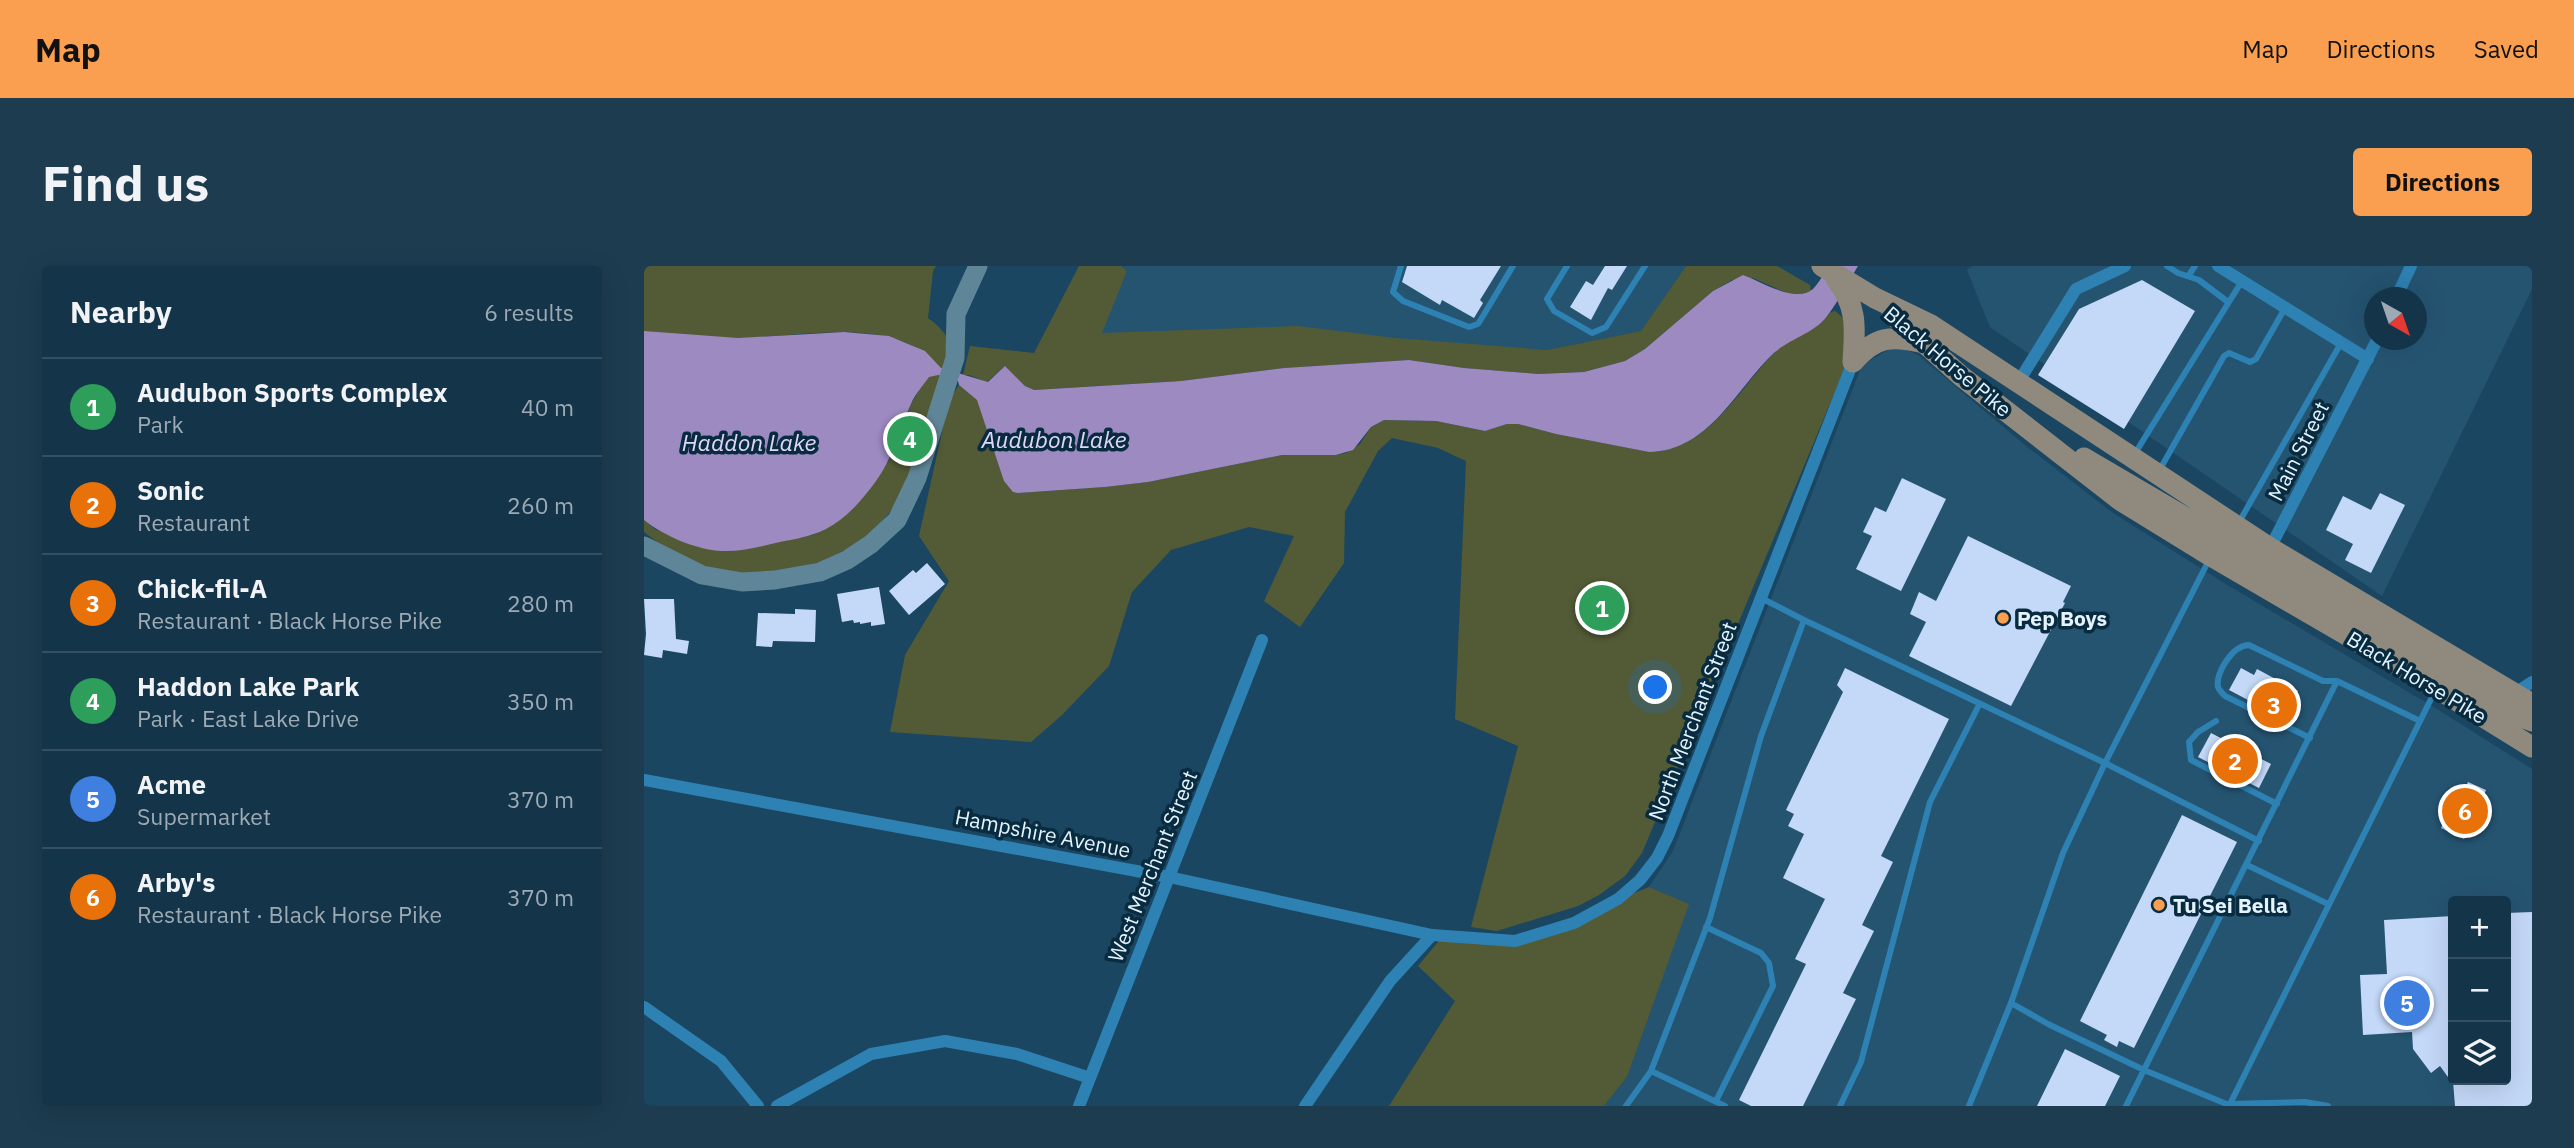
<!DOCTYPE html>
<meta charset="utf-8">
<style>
:root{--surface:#143449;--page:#1d3c50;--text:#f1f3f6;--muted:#9daab4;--line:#334f61;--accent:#fa9f4f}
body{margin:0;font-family:"IBM Plex Sans",sans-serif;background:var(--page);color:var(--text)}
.controls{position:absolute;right:21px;bottom:21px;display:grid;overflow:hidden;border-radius:7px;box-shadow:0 7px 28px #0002}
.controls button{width:63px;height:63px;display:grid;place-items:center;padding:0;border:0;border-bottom:2px solid var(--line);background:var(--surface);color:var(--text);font:35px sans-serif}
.compass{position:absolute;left:1720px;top:21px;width:63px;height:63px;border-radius:50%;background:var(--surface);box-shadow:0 7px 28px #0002;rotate:140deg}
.you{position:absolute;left:1012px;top:422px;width:24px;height:24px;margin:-18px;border:5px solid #fff;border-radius:50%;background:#1a73e8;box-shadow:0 0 0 10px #1a73e833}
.badge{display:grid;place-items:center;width:46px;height:46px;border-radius:50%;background:var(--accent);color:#fff;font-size:23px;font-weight:700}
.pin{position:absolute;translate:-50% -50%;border:4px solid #fff;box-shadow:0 2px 7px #0006}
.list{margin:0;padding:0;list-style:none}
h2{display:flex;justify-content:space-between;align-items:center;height:91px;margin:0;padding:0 28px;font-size:30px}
h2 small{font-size:23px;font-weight:400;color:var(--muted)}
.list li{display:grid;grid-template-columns:46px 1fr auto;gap:21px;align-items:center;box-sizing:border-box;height:98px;padding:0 28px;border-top:2px solid var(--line)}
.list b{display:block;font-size:26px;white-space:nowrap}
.list p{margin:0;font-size:23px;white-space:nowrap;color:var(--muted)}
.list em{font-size:23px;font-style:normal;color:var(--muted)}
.icon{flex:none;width:38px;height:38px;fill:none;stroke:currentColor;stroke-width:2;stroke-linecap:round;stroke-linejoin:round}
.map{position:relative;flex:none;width:1888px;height:840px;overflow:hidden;border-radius:7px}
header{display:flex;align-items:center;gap:42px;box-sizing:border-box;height:98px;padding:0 35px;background:var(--accent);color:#111}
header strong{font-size:33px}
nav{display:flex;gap:38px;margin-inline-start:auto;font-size:24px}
.intro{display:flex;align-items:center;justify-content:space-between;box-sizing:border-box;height:168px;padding:0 42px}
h1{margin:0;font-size:49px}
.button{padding:18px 32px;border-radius:7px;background:var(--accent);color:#111;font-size:24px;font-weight:700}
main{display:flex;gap:42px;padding:0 42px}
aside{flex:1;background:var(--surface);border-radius:7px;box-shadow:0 7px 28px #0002}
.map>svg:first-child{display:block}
</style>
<header>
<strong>Map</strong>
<nav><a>Map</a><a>Directions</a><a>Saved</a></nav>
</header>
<div class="intro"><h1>Find us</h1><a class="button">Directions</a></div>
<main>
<aside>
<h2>Nearby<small>6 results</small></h2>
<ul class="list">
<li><span class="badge" style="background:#2e9e5b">1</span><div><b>Audubon Sports Complex</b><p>Park</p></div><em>40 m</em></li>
<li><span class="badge" style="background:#e8710a">2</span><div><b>Sonic</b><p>Restaurant</p></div><em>260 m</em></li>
<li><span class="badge" style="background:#e8710a">3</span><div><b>Chick-fil-A</b><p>Restaurant · Black Horse Pike</p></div><em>280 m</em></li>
<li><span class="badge" style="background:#2e9e5b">4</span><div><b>Haddon Lake Park</b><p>Park · East Lake Drive</p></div><em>350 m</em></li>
<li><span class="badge" style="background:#3f7fe0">5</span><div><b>Acme</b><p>Supermarket</p></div><em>370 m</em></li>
<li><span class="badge" style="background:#e8710a">6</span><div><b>Arby's</b><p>Restaurant · Black Horse Pike</p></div><em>370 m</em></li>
</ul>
</aside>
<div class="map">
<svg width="1888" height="840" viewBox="0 0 1888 840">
<rect width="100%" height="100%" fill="#1b4661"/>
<path fill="#255471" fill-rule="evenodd" d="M 477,0 L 1042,0 L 997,65 L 903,84 L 457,67 L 483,5 Z
M 1328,0 L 1888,0 L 1888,23 L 1738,330 L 1346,61 L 1323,4 ZM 1730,32 L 1772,32 L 1772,74 L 1730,74 Z
M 1246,83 L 1261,83 L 1274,89 L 1382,180 L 1469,247 L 1585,320 L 1793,443 L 1888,503 L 1888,840 L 960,840 L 983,811 L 1044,638 L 1005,621 L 1029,585 L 1218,99 ZM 1809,635 L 1862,635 L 1862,814 L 1809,814 Z"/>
<path fill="#535b36" d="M 0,0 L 292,0 L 289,5 L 284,52 C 295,60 307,71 306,86 C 304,99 297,114 293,127 C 280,169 270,220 240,253 C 200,300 112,323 54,299 C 35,291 16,279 0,266 L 0,254 L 11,263 L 69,284 L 88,285 L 169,269 L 244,196 L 268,136 L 292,98 C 249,49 157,71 97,72 C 65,73 32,68 0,65 Z
M 435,0 L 477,0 L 483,5 L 458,67 L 654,60 L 751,72 L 903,84 L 997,65 L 1042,0 L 1133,0 L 1166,19 L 1167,25 L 1156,28 L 1143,27 L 1109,12 L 1088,14 L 1069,25 L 1001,83 L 981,95 L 940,106 L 894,108 L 820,102 L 765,94 L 640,102 L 537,115 L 389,124 L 381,120 L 361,100 L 343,116 L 325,109 L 319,109 L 326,80 L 390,87 Z
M 1191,45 L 1216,66 L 998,587 L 981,610 L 955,629 L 934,640 L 853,665 L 827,661 L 874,480 L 811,453 L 822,195 L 794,182 L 748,172 L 734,185 L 701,246 L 700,297 L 656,361 L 620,335 L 650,270 L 605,261 L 527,284 L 488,326 L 465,400 L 418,449 L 387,476 L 246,466 L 261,389 L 305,315 L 275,270 L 305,134 L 315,119 L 333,134 L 374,227 L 461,221 L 504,216 L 638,189 L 692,189 L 702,187 L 716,178 L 727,161 L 740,154 L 792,155 L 841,165 L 863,158 L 874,158 L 912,168 L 1005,186 C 1063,185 1093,126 1128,89 C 1144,73 1166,61 1184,47 Z
M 1005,621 L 1045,638 L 983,811 L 960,840 L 745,840 L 811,735 L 774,700 L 799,670 L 871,675 Z"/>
<path fill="#9c8ac1" d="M 1185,0 L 1214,0 C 1204,16 1195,35 1183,50 C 1172,66 1146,73 1131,86 C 1092,122 1066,185 1005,186 L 912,168 L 874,158 L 863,158 L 841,165 L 792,155 L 740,154 L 727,161 L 709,184 L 692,189 L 638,189 L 504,216 L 461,221 L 374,227 L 369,226 L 360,215 L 333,134 L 315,119 L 314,115 L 294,109 L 285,111 C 279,120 271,128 267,138 C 255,164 249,192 232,215 C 218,234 203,252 182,263 C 168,270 152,273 136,276 C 118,280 97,286 78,285 C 53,284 20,270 0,254 L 0,65 L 94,72 L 200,66 L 245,70 L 281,85 L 297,102 L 344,116 L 361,100 L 381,120 L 390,124 L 537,115 L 640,102 L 765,94 L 820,102 L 894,108 L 940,106 L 981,95 L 1001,83 L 1069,25 L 1099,9 C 1116,15 1152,38 1169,23 C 1175,17 1180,7 1185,0 Z"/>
<path fill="#c4d8f8" d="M 763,0 L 857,0 L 836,34 L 839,37 L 830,52 L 798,34 L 796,39 L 758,16 Z
M 961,0 L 983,0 L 968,24 L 964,22 L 947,54 L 926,41 L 942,15 L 949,19 Z
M 1498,14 L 1551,45 L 1480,163 L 1394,109 L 1435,43 Z
M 1258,212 L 1302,233 L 1257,325 L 1212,303 L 1228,270 L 1219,266 L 1231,241 L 1242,246 Z
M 1736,227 L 1761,239 L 1727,307 L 1701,294 L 1709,278 L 1682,264 L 1699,230 L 1727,244 Z
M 1324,270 L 1427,320 L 1419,336 L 1421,337 L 1367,440 L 1265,390 L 1282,356 L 1266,348 L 1275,326 L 1292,335 Z
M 283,297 L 301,318 L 265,349 L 245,325 L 269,304 L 272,307 Z
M 235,321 L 241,358 L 227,360 L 227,356 L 216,358 L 216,356 L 210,357 L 209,354 L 198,356 L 193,328 Z
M 0,333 L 30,333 L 32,373 L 45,375 L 43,388 L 19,384 L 18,392 L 0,389 L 2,368 Z
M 151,343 L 172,344 L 171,376 L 129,375 L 128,381 L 112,380 L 114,347 L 151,348 Z
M 1201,402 L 1305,453 L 1237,590 L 1249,596 L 1218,659 L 1230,665 L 1199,727 L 1212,733 L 1159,840 L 1107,840 L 1095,834 L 1162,698 L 1151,693 L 1181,633 L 1139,612 L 1160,568 L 1144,560 L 1150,548 L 1142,544 L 1199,426 L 1193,419 Z
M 1597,402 L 1610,409 L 1613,403 L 1654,425 L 1640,453 L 1585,424 Z
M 1567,467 L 1627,498 L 1615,522 L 1554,491 Z
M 1824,516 L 1842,524 L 1839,531 L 1842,533 L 1820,573 L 1797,562 L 1813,528 L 1818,530 Z
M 1538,549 L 1593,576 L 1490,782 L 1475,775 L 1473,781 L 1460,774 L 1463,769 L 1436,755 Z
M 1888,646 L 1888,840 L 1811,840 L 1809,815 L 1809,818 L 1796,800 L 1787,807 L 1769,783 L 1768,766 L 1719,769 L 1716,709 L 1743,708 L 1740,654 L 1809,650 L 1809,814 L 1862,814 L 1862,647 Z
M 1421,783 L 1476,810 L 1461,840 L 1393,840 Z"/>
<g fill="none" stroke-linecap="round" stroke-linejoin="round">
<path stroke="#2e82b3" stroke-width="6" d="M 757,0 L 749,26 L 759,35 L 825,61 L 834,58 L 839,50 L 869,0
M 923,0 L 903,33 L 910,45 L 948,67 L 962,61 L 1001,0
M 1523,0 L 1534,7 L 1555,14 L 1584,36
M 1545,9 L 1551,0
M 1490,189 L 1598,15
M 1515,205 L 1580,90 L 1585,87 L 1606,96 L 1612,93 L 1641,42
M 1594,258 L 1697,77
M 1117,332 L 1160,354
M 1572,455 L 1554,466 L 1545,476 L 1547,494 L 1633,538
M 1666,472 L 1581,430 C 1578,427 1575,424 1574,421 C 1571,407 1589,379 1605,379 L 1679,415 L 1693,415
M 1603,599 L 1684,638
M 1062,661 L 1117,687 L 1125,697 L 1129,720 L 1072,835
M 1367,737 L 1404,758 L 1500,804 L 1585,839
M 982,840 L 1007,805
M 1081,840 L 1007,805 L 1066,652 L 1117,470 L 1160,354 L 1461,497 L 1615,575
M 1196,840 L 1217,796 L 1286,536 L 1335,439
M 1325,840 L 1367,737 L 1419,587 L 1461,497 L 1565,294
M 1482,840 L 1693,415 L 1776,455
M 1684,840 L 1661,836 L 1586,838 L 1790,427"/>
<path stroke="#2e82b3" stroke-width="12" d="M 1574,0 L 1724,93
M 1752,32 L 1767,0
M 1375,115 L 1432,23 L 1481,0
M 1624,286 L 1733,74
M 1871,427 L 1888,416
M 0,514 L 525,611 L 788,669 L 871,675 L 930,657 L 974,633 L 996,614 L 1013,592 L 1024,570 L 1209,96
M 0,741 L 77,795 L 114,840
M 133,840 L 227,788 L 301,775 L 373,788 L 446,812
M 435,840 L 618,374
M 661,840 L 746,715 L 788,669"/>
<path stroke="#5f8698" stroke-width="19" d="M 0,280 L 58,309 L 98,316 L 131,314 L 176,306 L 203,294 L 227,278 L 253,254 L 273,212 L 311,92 L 312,48 L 334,0"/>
<path stroke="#908a7e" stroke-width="21" d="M 1178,0 L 1231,32 L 1287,59 L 1626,282 L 1888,438
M 1192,13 C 1214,41 1211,62 1209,96
M 1248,48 L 1317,110 L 1476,234 L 1567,290 L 1775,411 L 1888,481
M 1209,96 C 1231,70 1248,69 1280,77
M 1440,192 L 1578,273 L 1608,281
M 1567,290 L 1596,289 L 1617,298 L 1858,444 L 1888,455"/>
</g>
<g fill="#fa9f4f" stroke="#082b40" stroke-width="2.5">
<circle cx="1359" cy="352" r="7"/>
<circle cx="1515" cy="639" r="7"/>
</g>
<g text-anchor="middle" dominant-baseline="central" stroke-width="7" stroke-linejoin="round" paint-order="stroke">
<g font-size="21" fill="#e4f3fe" stroke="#082b40">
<text transform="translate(1304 95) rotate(40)">Black Horse Pike</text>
<text transform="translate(1654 185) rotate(-63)">Main Street</text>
<text transform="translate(1773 411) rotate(31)">Black Horse Pike</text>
<text transform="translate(1048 455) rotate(-69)">North Merchant Street</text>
<text transform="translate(399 567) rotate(11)">Hampshire Avenue</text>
<text transform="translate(508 600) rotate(-68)">West Merchant Street</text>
</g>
<g font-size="21" font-weight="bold" fill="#e4f3fe" stroke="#082b40" text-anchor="start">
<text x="1373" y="352">Pep Boys</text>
<text x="1529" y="639">Tu Sei Bella</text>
</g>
<g font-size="23" font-style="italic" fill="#e0d6f6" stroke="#082b40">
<text x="410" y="173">Audubon Lake</text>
<text x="105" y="176">Haddon Lake</text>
</g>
</g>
</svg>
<div class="controls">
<button>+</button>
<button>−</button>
<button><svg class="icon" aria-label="layers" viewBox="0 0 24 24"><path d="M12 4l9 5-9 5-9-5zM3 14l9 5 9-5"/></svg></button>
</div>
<svg class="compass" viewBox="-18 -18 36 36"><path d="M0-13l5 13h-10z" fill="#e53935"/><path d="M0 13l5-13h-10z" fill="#9daab4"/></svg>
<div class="you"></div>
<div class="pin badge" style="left:958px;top:342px;background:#2e9e5b">1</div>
<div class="pin badge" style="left:1591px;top:495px;background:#e8710a">2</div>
<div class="pin badge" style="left:1630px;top:439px;background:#e8710a">3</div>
<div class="pin badge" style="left:266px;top:173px;background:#2e9e5b">4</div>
<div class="pin badge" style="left:1763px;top:737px;background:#3f7fe0">5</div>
<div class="pin badge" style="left:1821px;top:545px;background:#e8710a">6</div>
</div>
</main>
